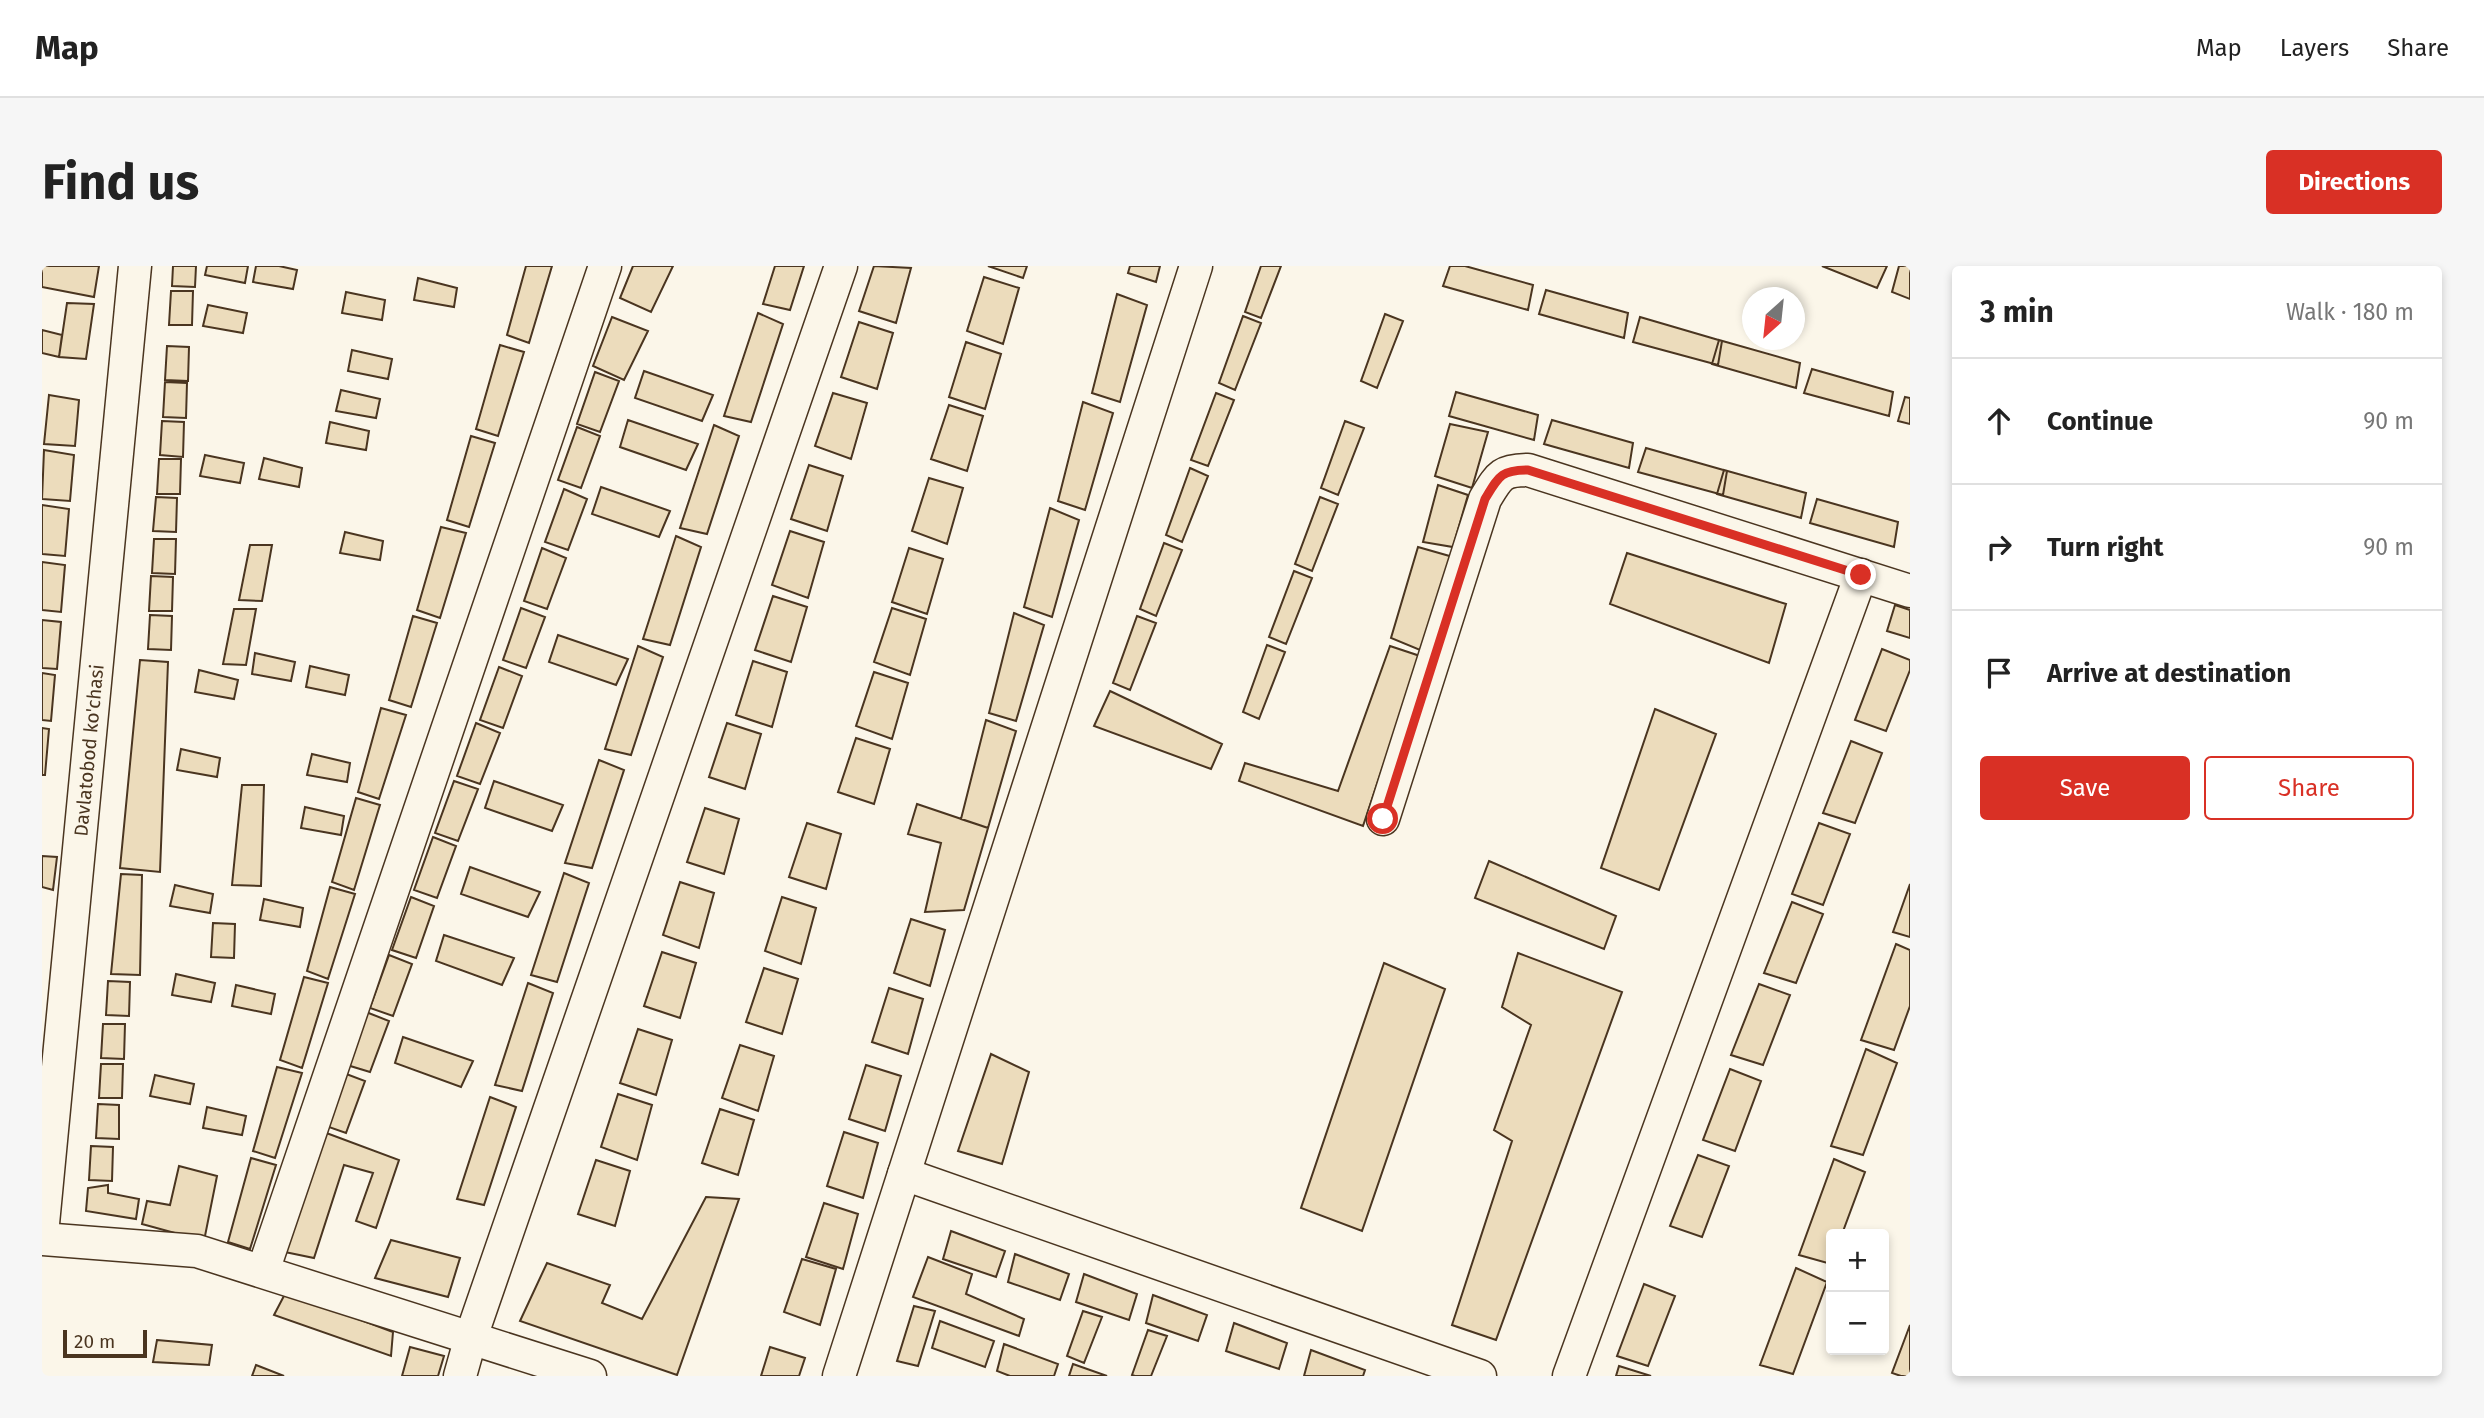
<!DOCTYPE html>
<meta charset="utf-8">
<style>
:root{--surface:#fff;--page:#f6f6f6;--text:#222;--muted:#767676;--line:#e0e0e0;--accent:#d93025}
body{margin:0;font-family:"Fira Sans",sans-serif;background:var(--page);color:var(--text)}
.controls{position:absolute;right:21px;bottom:21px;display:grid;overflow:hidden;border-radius:7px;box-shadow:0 4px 10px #0003}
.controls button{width:63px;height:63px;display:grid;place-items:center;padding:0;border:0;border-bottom:2px solid var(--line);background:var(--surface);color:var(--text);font:35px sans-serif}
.compass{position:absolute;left:1700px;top:21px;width:63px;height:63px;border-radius:50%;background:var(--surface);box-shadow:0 4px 10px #0003;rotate:207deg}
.scale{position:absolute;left:21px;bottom:18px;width:84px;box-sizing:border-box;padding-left:7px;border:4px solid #4a3520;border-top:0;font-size:19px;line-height:24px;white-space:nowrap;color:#4a3520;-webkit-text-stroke:5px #fbf6e9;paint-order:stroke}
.stop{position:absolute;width:21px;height:21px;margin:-16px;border:5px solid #d93025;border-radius:50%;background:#fff}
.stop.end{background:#d93025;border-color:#fff;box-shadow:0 2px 7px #0008}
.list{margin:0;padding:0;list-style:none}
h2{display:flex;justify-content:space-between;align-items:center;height:91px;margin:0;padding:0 28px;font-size:30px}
h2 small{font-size:23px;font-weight:400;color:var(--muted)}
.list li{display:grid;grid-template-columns:46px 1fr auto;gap:21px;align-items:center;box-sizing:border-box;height:126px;padding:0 28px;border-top:2px solid var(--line)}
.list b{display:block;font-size:26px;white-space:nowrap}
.list em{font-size:23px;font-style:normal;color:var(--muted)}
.actions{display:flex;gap:14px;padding:21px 28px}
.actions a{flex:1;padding:16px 0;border:2px solid var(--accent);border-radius:7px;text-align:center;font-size:24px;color:var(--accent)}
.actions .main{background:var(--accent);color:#fff}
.icon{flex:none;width:38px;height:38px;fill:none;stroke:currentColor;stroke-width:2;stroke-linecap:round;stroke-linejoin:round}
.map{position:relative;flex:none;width:1868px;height:1110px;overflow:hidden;border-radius:7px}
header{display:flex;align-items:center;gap:42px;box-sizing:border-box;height:98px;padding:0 35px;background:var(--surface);border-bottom:2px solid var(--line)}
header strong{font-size:33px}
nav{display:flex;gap:38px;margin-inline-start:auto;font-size:24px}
.intro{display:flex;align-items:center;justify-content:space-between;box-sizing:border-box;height:168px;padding:0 42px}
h1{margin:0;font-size:49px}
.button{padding:18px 32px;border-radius:7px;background:var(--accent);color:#fff;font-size:24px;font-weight:700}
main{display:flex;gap:42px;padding:0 42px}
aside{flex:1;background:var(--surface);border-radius:7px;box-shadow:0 4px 10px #0003}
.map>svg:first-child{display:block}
</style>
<header>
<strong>Map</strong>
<nav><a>Map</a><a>Layers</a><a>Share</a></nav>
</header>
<div class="intro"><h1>Find us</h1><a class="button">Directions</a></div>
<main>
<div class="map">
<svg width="1868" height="1110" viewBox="0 0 1868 1110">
<rect width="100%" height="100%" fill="#fbf6e9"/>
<path fill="#ecdcbc" stroke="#4a3520" stroke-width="2" d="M 0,0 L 57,0 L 52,31 L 0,21 Z
M 131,0 L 154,0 L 153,21 L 130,20 Z
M 165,0 L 206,0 L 203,17 L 163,9 Z
M 214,0 L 237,0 L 255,4 L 251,23 L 211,16 Z
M 484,0 L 510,0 L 487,77 L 465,69 Z
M 591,0 L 631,0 L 609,46 L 578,32 Z
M 733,0 L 762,0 L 748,44 L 721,38 Z
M 832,0 L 869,2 L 854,57 L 817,45 Z
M 946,0 L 985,0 L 981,12 Z
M 1088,0 L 1118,0 L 1114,16 L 1086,7 Z
M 1219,0 L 1239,0 L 1219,52 L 1203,46 Z
M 1408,0 L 1423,0 L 1491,19 L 1486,44 L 1401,20 Z
M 1780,0 L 1845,0 L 1835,22 Z
M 1857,0 L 1868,0 L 1868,33 L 1850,26 Z
M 942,11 L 977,22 L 961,78 L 925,65 Z
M 376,12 L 415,22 L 412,41 L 372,34 Z
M 1504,24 L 1586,47 L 1582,72 L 1497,48 Z
M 129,25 L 151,25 L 150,59 L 127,59 Z
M 304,26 L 343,34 L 340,54 L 300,47 Z
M 1075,28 L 1105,39 L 1078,136 L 1050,127 Z
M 25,37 L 52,38 L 44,93 L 17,91 Z
M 166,39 L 205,47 L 201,67 L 161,60 Z
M 716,47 L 741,58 L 709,156 L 682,150 Z
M 1343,48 L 1361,55 L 1335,122 L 1319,115 Z
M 1201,50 L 1219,57 L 1193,124 L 1177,117 Z
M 570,51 L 606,65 L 582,114 L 551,100 Z
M 1598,51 L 1680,75 L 1676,99 L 1591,76 Z
M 817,56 L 851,67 L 835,123 L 799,111 Z
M 0,64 L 20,69 L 17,91 L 0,87 Z
M 1677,74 L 1758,97 L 1754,122 L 1670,98 Z
M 924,76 L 959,88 L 943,143 L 907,131 Z
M 458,79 L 482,86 L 456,170 L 434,163 Z
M 125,80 L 147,81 L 146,115 L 123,114 Z
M 310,84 L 350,93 L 346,113 L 306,105 Z
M 1770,103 L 1851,126 L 1847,150 L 1762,127 Z
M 602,105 L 671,129 L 660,155 L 593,132 Z
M 553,106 L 577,115 L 558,166 L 535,158 Z
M 123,116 L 145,117 L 144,152 L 121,151 Z
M 299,124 L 338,133 L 334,152 L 294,145 Z
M 1414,126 L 1496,149 L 1492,174 L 1407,150 Z
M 791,127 L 825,137 L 809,193 L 773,180 Z
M 1174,127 L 1192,134 L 1166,200 L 1149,194 Z
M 7,129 L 37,134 L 33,180 L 2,178 Z
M 1863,131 L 1868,132 L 1868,158 L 1856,155 Z
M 1041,136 L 1071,147 L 1043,244 L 1016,235 Z
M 907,139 L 941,150 L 925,205 L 889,193 Z
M 586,154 L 656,178 L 644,204 L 578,181 Z
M 1510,154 L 1591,177 L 1587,202 L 1502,178 Z
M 120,155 L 142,156 L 141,191 L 118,189 Z
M 1303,155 L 1322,162 L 1296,229 L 1279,222 Z
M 288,156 L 327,165 L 324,184 L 284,177 Z
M 1408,158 L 1446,166 L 1430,222 L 1393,210 Z
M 672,159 L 697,170 L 665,268 L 638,262 Z
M 535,161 L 558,170 L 539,222 L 516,214 Z
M 429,170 L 453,177 L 427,261 L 405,254 Z
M 1604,182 L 1685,205 L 1681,229 L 1596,206 Z
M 2,184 L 32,189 L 28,235 L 0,233 Z
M 163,189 L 202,197 L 198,217 L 158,210 Z
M 222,192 L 260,202 L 257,221 L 217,213 Z
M 117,193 L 139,193 L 138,228 L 115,228 Z
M 767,199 L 801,210 L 785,265 L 749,253 Z
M 1148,202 L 1166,210 L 1140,276 L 1124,269 Z
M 1682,204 L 1764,227 L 1759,252 L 1675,228 Z
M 887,212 L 921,222 L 905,278 L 870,265 Z
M 1396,219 L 1426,229 L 1411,281 L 1381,276 Z
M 559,221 L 628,245 L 617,271 L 550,248 Z
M 522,223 L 545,233 L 526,284 L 503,276 Z
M 114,231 L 135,232 L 134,266 L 111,265 Z
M 1278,231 L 1296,238 L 1270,305 L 1253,298 Z
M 1775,233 L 1856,256 L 1852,281 L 1768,257 Z
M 0,239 L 27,243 L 23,290 L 0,288 Z
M 1008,242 L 1037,254 L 1010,351 L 982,341 Z
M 399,261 L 424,267 L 398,352 L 375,344 Z
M 748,265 L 782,276 L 766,332 L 730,319 Z
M 303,266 L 341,275 L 338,294 L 298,287 Z
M 634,270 L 659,281 L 628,379 L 601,373 Z
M 112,273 L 134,273 L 133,308 L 110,307 Z
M 1122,277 L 1140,284 L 1114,350 L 1098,343 Z
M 208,279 L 230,279 L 220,335 L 197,334 Z
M 1376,281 L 1411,291 L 1378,384 L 1349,372 Z
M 500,282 L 524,292 L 505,343 L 482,335 Z
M 867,282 L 901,293 L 885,348 L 850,336 Z
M 1585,287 L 1744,338 L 1727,397 L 1568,338 Z
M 0,296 L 23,299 L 19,346 L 0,344 Z
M 1252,305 L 1270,312 L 1244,378 L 1227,371 Z
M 109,310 L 131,311 L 130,345 L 107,345 Z
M 731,330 L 765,341 L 749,396 L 713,384 Z
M 1853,339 L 1868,344 L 1868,372 L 1845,365 Z
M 479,342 L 503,351 L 484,402 L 461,394 Z
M 850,342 L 884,353 L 868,409 L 832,396 Z
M 192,343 L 214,343 L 204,399 L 181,398 Z
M 972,347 L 1002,359 L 974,455 L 947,447 Z
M 108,349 L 130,350 L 129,384 L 106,383 Z
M 371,350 L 395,357 L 369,441 L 347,434 Z
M 1095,350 L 1114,357 L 1088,424 L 1071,417 Z
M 0,354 L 19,356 L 15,403 L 0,402 Z
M 516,369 L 586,393 L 574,419 L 507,396 Z
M 1225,379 L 1243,386 L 1217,453 L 1201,446 Z
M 596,380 L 621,391 L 589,489 L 563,483 Z
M 1348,380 L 1378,390 L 1321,560 L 1197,515 L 1203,497 L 1296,525 Z
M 1840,383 L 1868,394 L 1868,404 L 1844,465 L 1813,454 Z
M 213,387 L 253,396 L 249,415 L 210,408 Z
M 98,394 L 126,396 L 118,606 L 78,602 Z
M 711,395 L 745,406 L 730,461 L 694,449 Z
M 268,400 L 307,409 L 303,429 L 264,421 Z
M 457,401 L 480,410 L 461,462 L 438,454 Z
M 157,404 L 196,414 L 192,433 L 153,426 Z
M 832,406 L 866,417 L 850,473 L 814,460 Z
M 0,407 L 13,409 L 9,455 L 0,454 Z
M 1068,425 L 1180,478 L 1169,503 L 1052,460 Z
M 339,442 L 364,449 L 337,533 L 316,526 Z
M 1613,443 L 1674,468 L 1617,624 L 1559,602 Z
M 944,454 L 974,465 L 946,562 L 919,553 Z
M 434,457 L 458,467 L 438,518 L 415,510 Z
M 685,457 L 719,468 L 703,523 L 667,511 Z
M 0,462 L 7,463 L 3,509 L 0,509 Z
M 814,472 L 848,483 L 832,538 L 796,526 Z
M 1809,475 L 1840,487 L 1813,557 L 1781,547 Z
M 139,483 L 178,492 L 175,511 L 135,504 Z
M 270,488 L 308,497 L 305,516 L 265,509 Z
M 557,494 L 582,504 L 550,602 L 523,597 Z
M 412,515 L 436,523 L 416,575 L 393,567 Z
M 452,515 L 521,539 L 510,565 L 443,542 Z
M 200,519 L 222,519 L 219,620 L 190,619 Z
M 314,532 L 338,539 L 312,624 L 290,616 Z
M 875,538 L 946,562 L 922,644 L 883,646 L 899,577 L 866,568 Z
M 263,541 L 302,550 L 299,569 L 259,562 Z
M 663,542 L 697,553 L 682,608 L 645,596 Z
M 765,557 L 799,568 L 784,623 L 747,611 Z
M 1777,557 L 1808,568 L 1781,639 L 1750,628 Z
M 391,571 L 414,580 L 395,632 L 372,624 Z
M 0,590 L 15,591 L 11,624 L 0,621 Z
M 1447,595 L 1574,650 L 1562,683 L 1433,632 Z
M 428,601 L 498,626 L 486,651 L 419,628 Z
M 522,607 L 547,617 L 515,716 L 489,709 Z
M 79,608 L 100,609 L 98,709 L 69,708 Z
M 638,616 L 672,627 L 657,682 L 621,669 Z
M 1868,618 L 1868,671 L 1851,666 Z
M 133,619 L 171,628 L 168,647 L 128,640 Z
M 288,621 L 313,628 L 286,713 L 265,705 Z
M 369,631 L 392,640 L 374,692 L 350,684 Z
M 740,631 L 774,642 L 759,698 L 723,685 Z
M 222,633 L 261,642 L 258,661 L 218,654 Z
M 1750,636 L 1781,648 L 1754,717 L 1722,707 Z
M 869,653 L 903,664 L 888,720 L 852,707 Z
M 171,657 L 193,658 L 192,692 L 169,691 Z
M 402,669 L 472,692 L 460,719 L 394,695 Z
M 1854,678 L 1868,684 L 1868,740 L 1852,784 L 1819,774 Z
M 620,686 L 654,697 L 638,752 L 602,740 Z
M 1476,687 L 1580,726 L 1454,1074 L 1410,1059 L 1470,875 L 1452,864 L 1489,759 L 1460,741 Z
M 347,689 L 370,698 L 351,750 L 328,742 Z
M 1342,697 L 1403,723 L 1320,965 L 1259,942 Z
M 722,702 L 756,713 L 740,768 L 704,756 Z
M 134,708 L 173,717 L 169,736 L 130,729 Z
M 262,711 L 286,717 L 260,802 L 238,794 Z
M 66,715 L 88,716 L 87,750 L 64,749 Z
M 486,717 L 511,727 L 480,825 L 453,819 Z
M 1717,718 L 1748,729 L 1721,799 L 1689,789 Z
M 194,719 L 233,728 L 229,748 L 190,740 Z
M 847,722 L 881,733 L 866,788 L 830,776 Z
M 324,746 L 347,755 L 328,806 L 305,799 Z
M 61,758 L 83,758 L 82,793 L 59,792 Z
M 596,763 L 630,774 L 614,829 L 578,817 Z
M 361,771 L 431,795 L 419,821 L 353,797 Z
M 698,779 L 732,790 L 716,845 L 680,832 Z
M 1824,783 L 1855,797 L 1821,889 L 1789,880 Z
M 949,788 L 987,806 L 960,898 L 916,885 Z
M 59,798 L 81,798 L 80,832 L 57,832 Z
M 824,799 L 859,810 L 843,865 L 807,853 Z
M 235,801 L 260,807 L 233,892 L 211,885 Z
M 1688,803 L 1719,815 L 1693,885 L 1661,874 Z
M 299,806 L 323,815 L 304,867 L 281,859 Z
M 113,809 L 152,818 L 148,838 L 108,830 Z
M 576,828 L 610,839 L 595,894 L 559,881 Z
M 448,831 L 474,841 L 442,939 L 415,933 Z
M 56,838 L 77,839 L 77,873 L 54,872 Z
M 165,841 L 204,850 L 200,869 L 161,862 Z
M 678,843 L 712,854 L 696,909 L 660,897 Z
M 279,865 L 357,894 L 334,962 L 314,955 L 331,907 L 302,899 L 272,992 L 238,985 Z
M 802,866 L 836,877 L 821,932 L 785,920 Z
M 49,880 L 71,881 L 70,915 L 47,914 Z
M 1656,889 L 1687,900 L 1660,971 L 1628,960 Z
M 209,892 L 234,899 L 208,983 L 186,976 Z
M 1792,893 L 1823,906 L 1800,968 L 1789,968 L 1789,998 L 1757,989 Z
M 554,894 L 588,905 L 573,960 L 536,948 Z
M 137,900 L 175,910 L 162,975 L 100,958 L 105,935 L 128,939 Z
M 66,919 L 66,927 L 97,933 L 94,953 L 44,945 L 46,922 Z
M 664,931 L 697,933 L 635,1109 L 478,1055 L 505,997 L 568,1019 L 560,1037 L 600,1053 Z
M 782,937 L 816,948 L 801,1003 L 764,991 Z
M 909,965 L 963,985 L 954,1011 L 901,993 Z
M 349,974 L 418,992 L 406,1031 L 333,1012 Z
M 973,988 L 1027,1008 L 1018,1034 L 966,1016 Z
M 886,991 L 930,1008 L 924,1028 L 982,1053 L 977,1070 L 871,1031 Z
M 760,993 L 794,1003 L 778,1059 L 742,1046 Z
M 1754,1002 L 1785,1016 L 1751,1108 L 1718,1099 Z
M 1042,1008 L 1095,1028 L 1087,1054 L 1034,1036 Z
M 1602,1018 L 1633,1030 L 1606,1100 L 1575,1090 Z
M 244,1026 L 351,1066 L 349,1090 L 232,1049 Z
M 1111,1029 L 1165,1049 L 1156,1075 L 1104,1057 Z
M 872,1040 L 893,1045 L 876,1100 L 855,1095 Z
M 1041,1045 L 1060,1051 L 1042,1097 L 1025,1090 Z
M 898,1055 L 952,1075 L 943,1101 L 890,1082 Z
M 1192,1057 L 1245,1077 L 1237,1103 L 1184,1085 Z
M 1868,1059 L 1868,1110 L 1859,1110 L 1850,1107 Z
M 1106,1064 L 1125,1070 L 1109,1110 L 1093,1110 L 1090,1109 Z
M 115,1074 L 170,1079 L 167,1099 L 111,1096 Z
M 962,1078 L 1016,1098 L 1012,1110 L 968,1110 L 955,1105 Z
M 368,1081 L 402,1090 L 396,1110 L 360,1110 Z
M 728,1081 L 763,1092 L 757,1110 L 719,1110 Z
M 1269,1084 L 1323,1104 L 1321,1110 L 1262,1110 Z
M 1031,1098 L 1065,1110 L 1027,1110 Z
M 214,1099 L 242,1110 L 210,1110 Z
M 1577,1100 L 1609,1110 L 1574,1110 Z"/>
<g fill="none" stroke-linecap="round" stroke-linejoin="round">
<g stroke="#4a3520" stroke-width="35">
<g id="minor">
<path d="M 1341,553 L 1443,233 C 1457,210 1459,204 1486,204 L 1868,325"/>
<path d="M 862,908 L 1438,1110"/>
<path id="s1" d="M 0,968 L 93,0"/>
<path d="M 0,973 L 155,985 L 548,1110"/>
<path d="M 221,1005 L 563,0"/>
<path d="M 418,1110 L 429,1071 L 799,0"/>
<path d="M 797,1110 L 1154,0"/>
<path d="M 1527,1110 L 1819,309"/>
</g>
</g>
<use href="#minor" stroke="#fbf6e9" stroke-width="32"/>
</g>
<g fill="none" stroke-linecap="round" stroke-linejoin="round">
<path stroke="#d93025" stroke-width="9" d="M 1341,553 L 1443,233 C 1457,210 1459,204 1486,204 L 1819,309"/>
</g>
<g text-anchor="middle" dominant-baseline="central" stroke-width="5" stroke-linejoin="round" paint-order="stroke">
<g font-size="19" fill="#4a3520" stroke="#fbf6e9">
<text stroke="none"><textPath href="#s1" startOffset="486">Davlatobod ko'chasi</textPath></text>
</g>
</g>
</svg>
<div class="controls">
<button>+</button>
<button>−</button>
</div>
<svg class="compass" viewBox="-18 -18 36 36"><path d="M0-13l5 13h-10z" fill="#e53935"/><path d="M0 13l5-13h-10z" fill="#767676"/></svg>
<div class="scale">20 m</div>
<div class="stop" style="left:1341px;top:553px"></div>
<div class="stop end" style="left:1819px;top:309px"></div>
</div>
<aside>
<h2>3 min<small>Walk · 180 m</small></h2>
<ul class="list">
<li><svg class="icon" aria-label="ahead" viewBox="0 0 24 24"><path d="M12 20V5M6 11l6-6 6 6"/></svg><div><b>Continue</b></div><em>90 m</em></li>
<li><svg class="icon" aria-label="right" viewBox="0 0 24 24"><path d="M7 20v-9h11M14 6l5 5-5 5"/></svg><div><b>Turn right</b></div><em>90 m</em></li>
<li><svg class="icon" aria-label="arrive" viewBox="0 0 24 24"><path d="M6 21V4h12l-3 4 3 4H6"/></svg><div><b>Arrive at destination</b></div></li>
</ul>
<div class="actions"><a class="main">Save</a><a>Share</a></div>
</aside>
</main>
